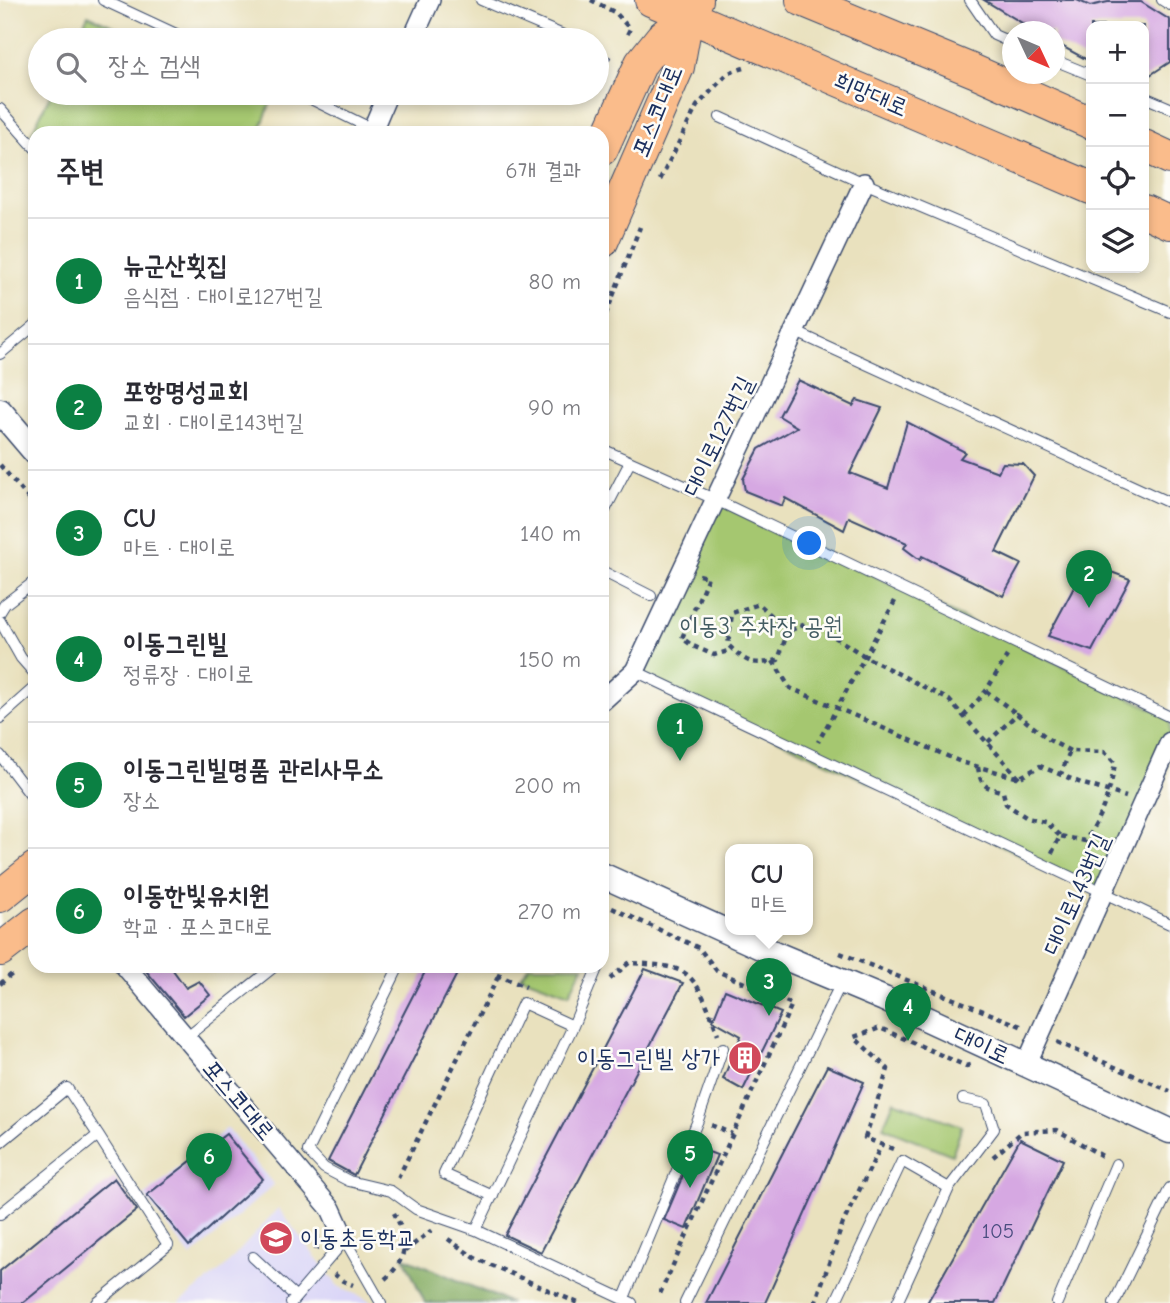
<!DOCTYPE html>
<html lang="ko">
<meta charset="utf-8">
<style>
:root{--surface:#fff;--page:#f7f7f7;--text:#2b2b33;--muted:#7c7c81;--line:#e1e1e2;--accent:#0b8043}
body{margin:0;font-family:"Comic Neue","Poor Story",sans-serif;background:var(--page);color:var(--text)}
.controls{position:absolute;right:21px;top:21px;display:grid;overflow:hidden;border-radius:14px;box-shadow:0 4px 10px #0003}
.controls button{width:63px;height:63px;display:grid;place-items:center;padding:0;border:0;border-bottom:2px solid var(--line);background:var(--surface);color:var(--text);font:35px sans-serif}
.compass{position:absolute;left:1002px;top:21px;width:63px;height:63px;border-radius:50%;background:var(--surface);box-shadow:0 4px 10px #0003;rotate:134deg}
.you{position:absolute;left:810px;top:544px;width:24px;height:24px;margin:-18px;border:5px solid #fff;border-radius:50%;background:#1a73e8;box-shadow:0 0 0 10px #1a73e833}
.badge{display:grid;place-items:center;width:46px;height:46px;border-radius:50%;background:var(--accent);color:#fff;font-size:23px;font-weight:700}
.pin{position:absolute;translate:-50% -58px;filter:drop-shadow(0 2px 4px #0008)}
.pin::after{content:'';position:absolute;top:37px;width:24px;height:21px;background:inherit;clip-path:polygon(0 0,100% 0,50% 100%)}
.popup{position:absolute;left:725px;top:844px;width:88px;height:91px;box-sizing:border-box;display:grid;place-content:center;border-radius:14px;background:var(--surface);filter:drop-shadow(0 2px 5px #0005);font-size:23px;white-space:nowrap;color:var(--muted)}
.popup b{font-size:26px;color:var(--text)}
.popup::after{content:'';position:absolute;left:50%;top:100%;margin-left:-14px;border:14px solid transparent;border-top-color:var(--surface)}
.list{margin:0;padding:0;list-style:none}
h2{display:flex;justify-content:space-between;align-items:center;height:91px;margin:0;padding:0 28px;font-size:30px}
h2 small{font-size:23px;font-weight:400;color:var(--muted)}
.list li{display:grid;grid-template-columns:46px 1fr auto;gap:21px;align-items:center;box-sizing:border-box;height:126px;padding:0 28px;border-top:2px solid var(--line)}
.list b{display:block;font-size:26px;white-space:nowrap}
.list p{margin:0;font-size:23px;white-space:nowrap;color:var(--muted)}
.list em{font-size:23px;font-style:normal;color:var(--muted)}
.icon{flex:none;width:38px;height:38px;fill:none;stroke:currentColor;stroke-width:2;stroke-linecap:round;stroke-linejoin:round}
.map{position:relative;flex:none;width:1170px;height:1303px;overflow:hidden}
.search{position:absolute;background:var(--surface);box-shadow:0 4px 10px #0003;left:28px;top:28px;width:581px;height:77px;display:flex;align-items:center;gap:18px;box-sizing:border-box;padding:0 24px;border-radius:38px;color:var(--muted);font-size:26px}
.panel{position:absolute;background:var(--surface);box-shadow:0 4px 10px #0003;left:28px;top:126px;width:581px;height:847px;border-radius:21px}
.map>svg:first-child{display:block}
</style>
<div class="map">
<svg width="1170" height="1303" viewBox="0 0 1170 1303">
<rect width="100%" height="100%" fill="#fdfcf7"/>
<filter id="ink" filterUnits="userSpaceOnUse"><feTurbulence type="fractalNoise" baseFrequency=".0143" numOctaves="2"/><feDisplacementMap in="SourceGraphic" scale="14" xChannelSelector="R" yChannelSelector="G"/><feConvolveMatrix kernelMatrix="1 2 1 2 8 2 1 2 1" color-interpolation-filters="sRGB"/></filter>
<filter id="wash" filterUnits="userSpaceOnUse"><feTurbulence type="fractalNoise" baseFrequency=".00686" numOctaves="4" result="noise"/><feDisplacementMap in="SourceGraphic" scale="28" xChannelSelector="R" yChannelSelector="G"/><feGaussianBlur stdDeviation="1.57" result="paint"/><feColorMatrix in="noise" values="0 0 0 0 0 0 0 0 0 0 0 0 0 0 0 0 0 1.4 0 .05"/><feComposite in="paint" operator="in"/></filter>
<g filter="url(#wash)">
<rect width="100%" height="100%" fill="#e9e1be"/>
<path fill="#dad6f7" d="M 227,1128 L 274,1185 L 191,1257 L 144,1196 Z
M 278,1208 L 338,1286 L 369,1300 L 370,1303 L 179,1303 L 224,1268 Z"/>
<path fill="#a5c76f" stroke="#607b66" stroke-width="2" d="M 88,15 L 144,40 L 76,40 Z
M 51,93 L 259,93 L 272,99 L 259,133 L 35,133 L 35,135 L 31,134 Z
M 714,499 L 1170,717 L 1170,742 L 1103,894 L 635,671 Z
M 529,966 L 583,966 L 569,994 L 520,976 Z
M 894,1101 L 962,1126 L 952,1155 L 883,1127 Z"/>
<path fill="#84ac62" stroke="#506e60" stroke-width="2" d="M 404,1257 L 510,1303 L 425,1303 Z"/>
<g id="blocks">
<path fill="#d6a8e2" d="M 984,0 L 1077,0 L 1090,6 L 1108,2 L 1141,2 L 1170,20 L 1170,62 L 1144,79 L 1144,26 L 1091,26 L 1091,62 L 1054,42 L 1054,32 L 1037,32 Z
M 798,380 L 853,406 L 857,400 L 882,408 L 850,473 L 888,488 L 907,422 L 965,452 L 960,458 L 998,472 L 1003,463 L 1023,464 L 1034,476 L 996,552 L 1021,564 L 1003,596 L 922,556 L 920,560 L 904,548 L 907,543 L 849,517 L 844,530 L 785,498 L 782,506 L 745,491 L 743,479 L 759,449 L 797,427 L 779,416 Z
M 1087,563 L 1130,579 L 1092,651 L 1048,636 Z
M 142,966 L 170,966 L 186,988 L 199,981 L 210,995 L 184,1016 Z
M 428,966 L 461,966 L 354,1175 L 352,1174 L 328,1161 Z
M 645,969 L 683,983 L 541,1252 L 505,1235 Z
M 725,990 L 781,1013 L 743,1090 L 723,1079 L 741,1036 L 713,1020 Z
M 827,1066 L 864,1082 L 765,1303 L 706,1303 Z
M 226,1134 L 263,1179 L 189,1246 L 147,1195 Z
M 1020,1139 L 1063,1160 L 995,1303 L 927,1303 Z
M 695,1147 L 717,1155 L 686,1229 L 664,1220 Z
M 114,1178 L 137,1210 L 23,1303 L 0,1303 L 0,1271 Z"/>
</g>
</g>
<g filter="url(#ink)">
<use href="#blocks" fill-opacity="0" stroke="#3a4a6c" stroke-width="2"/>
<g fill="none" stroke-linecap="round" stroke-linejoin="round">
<g stroke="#3a4a6c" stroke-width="12">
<path id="service" d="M 103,0 L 189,40
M 481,0 L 575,40
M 970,0 L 994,35 L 1012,43
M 1162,0 L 1170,5
M 1054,60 L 1091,75
M 299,93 L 372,129
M 1144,97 L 1170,108
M 0,109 L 35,148
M 720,117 L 864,183 L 1170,312
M 796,332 L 1170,503
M 0,354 L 35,325
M 602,449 L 714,499 L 1170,717
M 602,516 L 630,462
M 602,571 L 651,596
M 0,612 L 5,604 L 35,581
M 0,621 L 21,658 L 35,674
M 635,671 L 1170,924
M 0,718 L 35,687
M 0,755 L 35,801
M 399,966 L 308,1151 L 324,1168 L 349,1181 L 391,1191 L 416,1209 L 476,1230 L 632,1303
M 185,1038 L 275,966
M 0,1143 L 67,1088 L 98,1135
M 493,1196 L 444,1174 L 523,1003 L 573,1026
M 0,1214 L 98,1135 L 168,1245 L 97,1303
M 476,1230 L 573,1026 L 598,966
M 253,1257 L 296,1297
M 624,1298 L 698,1120 L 723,1048
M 291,1303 L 345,1240 L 381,1303
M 685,1303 L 842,981
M 835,1303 L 902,1161 L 949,1188
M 897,1303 L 949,1188 L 994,1129 L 986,1104 L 963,1099
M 1057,1303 L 1116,1164
M 1114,1303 L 1170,1188"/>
</g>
<g stroke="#3a4a6c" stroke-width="22">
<path id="minor" d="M 412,40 L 430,0
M 371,133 L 388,93
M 602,701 L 635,671 L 864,183
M 125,966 L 331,1209 L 345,1240
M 1026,1065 L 1170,742"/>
</g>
<g stroke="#3a4a6c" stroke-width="27">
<path id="tertiary" d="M 0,411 L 35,452
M 602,875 L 776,954 L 884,999 L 1170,1131"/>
</g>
<g stroke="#3a4a6c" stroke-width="34">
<path id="primary" d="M 651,0 L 1091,188
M 802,0 L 974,71 L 1091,123
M 1144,146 L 1170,158
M 602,149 L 641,63 L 661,38 L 687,17
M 1144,211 L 1170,223
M 602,242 L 678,67 L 687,17 L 697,0
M 0,896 L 35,868
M 0,950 L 35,923"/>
</g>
<path stroke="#3a4a6c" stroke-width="4.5" stroke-dasharray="5 5" stroke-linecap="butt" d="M 591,0 L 616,13 L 630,29 L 626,37
M 597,52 L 614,61
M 660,180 L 697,106 L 728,73 L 744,68
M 602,324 L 640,227
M 0,465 L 35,506
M 699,575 L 708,577 L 682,638 L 693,646 L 714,655 L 732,650
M 895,601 L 837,708 L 961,762 L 1019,778 L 1040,766 L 1081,783 L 1126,797
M 788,631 L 778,660 C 752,666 747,663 728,645 L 732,613 L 759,604 L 788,631 L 811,622 L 866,657 L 949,700 L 1019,778
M 773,661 L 790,688 L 837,708 L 818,742
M 986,691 L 1017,714
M 964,716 L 986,691 L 1007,656
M 988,742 L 1017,714 L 1051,741 L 1070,751
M 978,767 C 981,787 984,786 1003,792 L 1006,804 L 1027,818 L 1045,822 L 1060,836
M 1052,853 L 1060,836 L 1085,841 C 1102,814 1110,794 1115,763 L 1105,752 L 1070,751 L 1061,774
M 612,908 L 699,948 L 717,971 L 792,1004 L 658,1298
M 840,953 L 1023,1027
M 494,966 L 495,974 L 526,987
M 610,979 L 629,963 C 645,964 663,964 679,970 C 700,978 710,1014 718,1034
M 0,984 L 12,974
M 1057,1042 L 1170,1091
M 711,1125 L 732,1134
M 893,1149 L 865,1138 L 888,1069 L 854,1037 L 880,1028 L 966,1066 L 970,1065
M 993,1157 L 1022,1132 L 1057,1130 L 1104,1157
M 398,1178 L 499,975
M 448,1239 L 475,1258 L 578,1303
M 316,1250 L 318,1231
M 405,1251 L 432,1230
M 334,1274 L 343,1281 L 353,1285
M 385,1279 C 408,1259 409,1240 394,1213
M 815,1303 L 843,1223 L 882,1144"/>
<use href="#service" stroke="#fff" stroke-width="10"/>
<use href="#minor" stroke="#fff" stroke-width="19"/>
<use href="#tertiary" stroke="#fff" stroke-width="24"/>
<use href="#primary" stroke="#fabc8b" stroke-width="32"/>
</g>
</g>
<defs>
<g id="building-disc" transform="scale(1.75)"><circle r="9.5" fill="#d1495b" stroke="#fdfcf7"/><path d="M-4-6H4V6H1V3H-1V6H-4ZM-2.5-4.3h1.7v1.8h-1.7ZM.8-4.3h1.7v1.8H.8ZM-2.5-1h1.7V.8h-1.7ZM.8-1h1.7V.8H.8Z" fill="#fff"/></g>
<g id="school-disc" transform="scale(1.75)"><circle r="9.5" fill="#d1495b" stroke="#fdfcf7"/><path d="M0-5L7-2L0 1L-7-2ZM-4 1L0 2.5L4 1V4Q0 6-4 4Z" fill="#fff"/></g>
</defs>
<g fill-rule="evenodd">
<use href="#building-disc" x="745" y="1058"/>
<use href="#school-disc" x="276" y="1238"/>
</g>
<g text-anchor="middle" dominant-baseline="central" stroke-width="5" stroke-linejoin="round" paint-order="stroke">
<g font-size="21" fill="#4a4d7f">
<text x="998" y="1231">105</text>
</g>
<g font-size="24" fill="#1b2f5e" stroke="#fdfcf7">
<text transform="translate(871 94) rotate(23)">희망대로</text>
<text transform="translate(657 111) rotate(-68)">포스코대로</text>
<text transform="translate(718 436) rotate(-64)">대이로127번길</text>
<text transform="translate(1076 894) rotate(-66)">대이로143번길</text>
<text transform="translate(982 1045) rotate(25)">대이로</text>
<text transform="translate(239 1100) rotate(50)">포스코대로</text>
</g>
<g font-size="24" fill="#445d63" stroke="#fdfcf7">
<text x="761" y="626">이동3 주차장 공원</text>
</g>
<g font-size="24" fill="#1b2f5e" stroke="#fdfcf7" text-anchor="end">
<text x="720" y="1058">이동그린빌 상가</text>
<text x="300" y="1238" text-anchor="start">이동초등학교</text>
</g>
</g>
</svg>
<div class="controls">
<button>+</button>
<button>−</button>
<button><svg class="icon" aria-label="locate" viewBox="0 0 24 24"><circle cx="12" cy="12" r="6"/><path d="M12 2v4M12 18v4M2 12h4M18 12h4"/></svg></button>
<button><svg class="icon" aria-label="layers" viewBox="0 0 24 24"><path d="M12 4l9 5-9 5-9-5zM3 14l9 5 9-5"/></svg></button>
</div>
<svg class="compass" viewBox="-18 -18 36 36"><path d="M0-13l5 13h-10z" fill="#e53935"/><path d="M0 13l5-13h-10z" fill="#7c7c81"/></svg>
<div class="you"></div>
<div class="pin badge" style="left:680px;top:761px">1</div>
<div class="pin badge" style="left:1089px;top:608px">2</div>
<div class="pin badge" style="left:769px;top:1016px">3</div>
<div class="popup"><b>CU</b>마트</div>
<div class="pin badge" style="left:908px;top:1041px">4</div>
<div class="pin badge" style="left:690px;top:1188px">5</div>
<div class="pin badge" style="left:209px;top:1191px">6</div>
<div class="search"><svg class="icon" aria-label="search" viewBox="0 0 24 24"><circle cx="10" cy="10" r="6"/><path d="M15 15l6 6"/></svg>장소 검색</div>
<section class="panel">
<h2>주변<small>6개 결과</small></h2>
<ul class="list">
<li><span class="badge">1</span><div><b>뉴군산횟집</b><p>음식점 · 대이로127번길</p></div><em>80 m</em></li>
<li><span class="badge">2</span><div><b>포항명성교회</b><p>교회 · 대이로143번길</p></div><em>90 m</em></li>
<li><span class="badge">3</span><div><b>CU</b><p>마트 · 대이로</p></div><em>140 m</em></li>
<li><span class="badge">4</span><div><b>이동그린빌</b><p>정류장 · 대이로</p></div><em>150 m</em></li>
<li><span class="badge">5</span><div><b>이동그린빌명품 관리사무소</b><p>장소</p></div><em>200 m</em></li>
<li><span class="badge">6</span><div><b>이동한빛유치원</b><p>학교 · 포스코대로</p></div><em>270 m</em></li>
</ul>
</section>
</div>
